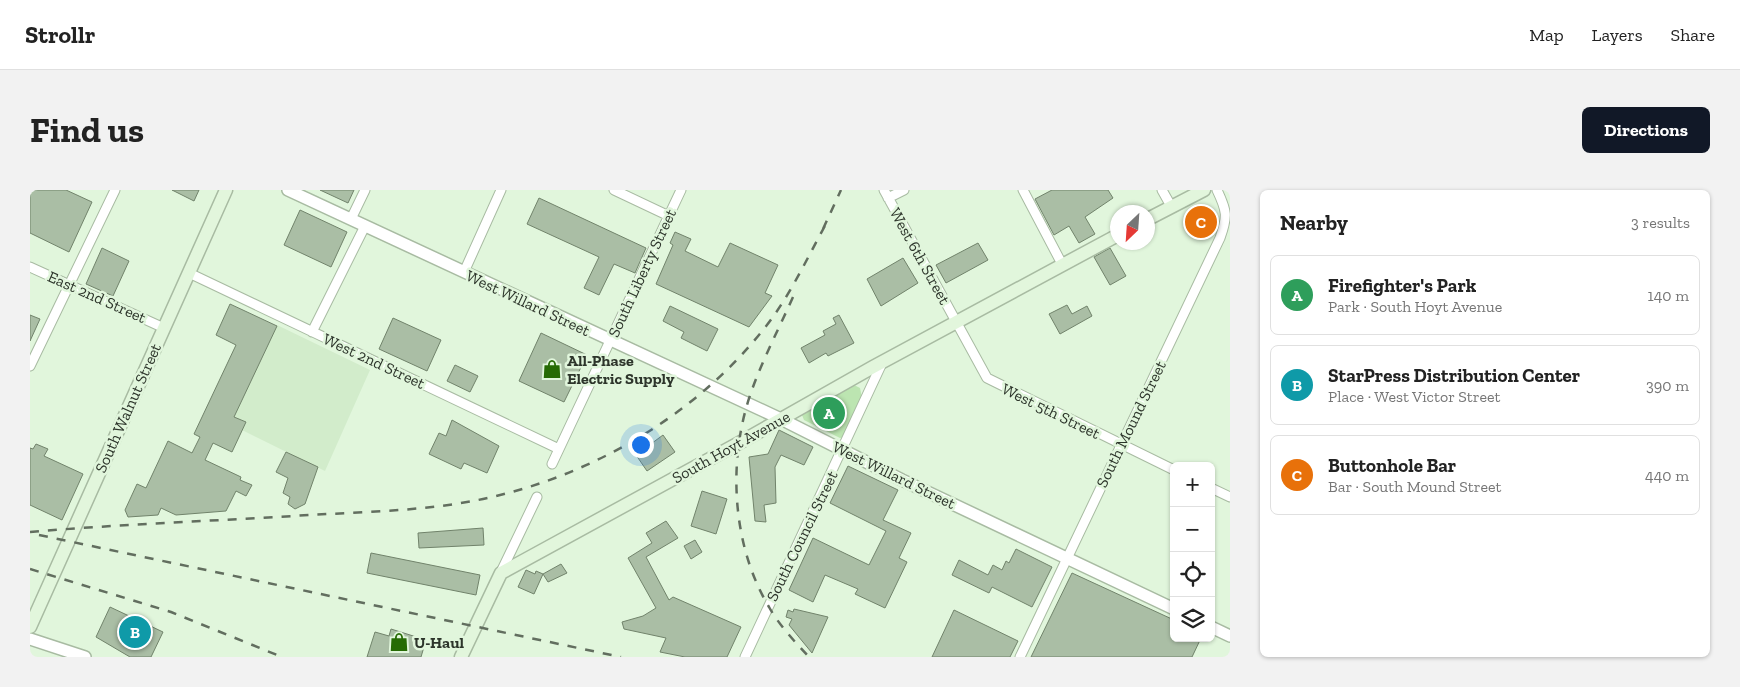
<!DOCTYPE html>
<meta charset="utf-8">
<style>
:root{--surface:#fff;--page:#f2f2f2;--text:#222;--muted:#767676;--line:#e0e0e0;--accent:#111827}
body{margin:0;font-family:"Zilla Slab",serif;background:var(--page);color:var(--text)}
.controls{position:absolute;right:15px;bottom:15px;display:grid;overflow:hidden;border-radius:8px;box-shadow:0 1px 4px #0004}
.controls button{width:45px;height:45px;display:grid;place-items:center;padding:0;border:0;border-bottom:1px solid var(--line);background:var(--surface);color:var(--text);font:25px sans-serif}
.compass{position:absolute;left:1080px;top:15px;width:45px;height:45px;border-radius:50%;background:var(--surface);box-shadow:0 1px 4px #0004;rotate:205deg}
.you{position:absolute;left:610px;top:254px;width:18px;height:18px;margin:-12px;border:4px solid #fff;border-radius:50%;background:#1a73e8;box-shadow:0 0 0 8px #1a73e833}
.badge{display:grid;place-items:center;width:32px;height:32px;border-radius:50%;background:var(--accent);color:#fff;font-size:16px;font-weight:700}
.pin{position:absolute;translate:-50% -50%;border:2px solid #fff;box-shadow:0 1px 5px #0006}
.list{margin:0;padding:0;list-style:none}
h2{display:flex;justify-content:space-between;align-items:center;height:65px;margin:0;padding:0 20px;font-size:21px}
h2 small{font-size:16px;font-weight:400;color:var(--muted)}
.list li{display:grid;grid-template-columns:32px 1fr auto;gap:15px;align-items:center;box-sizing:border-box;height:80px;margin:0 10px 10px;padding:0 10px;border:1px solid var(--line);border-radius:8px}
.list b{display:block;font-size:19px;white-space:nowrap}
.list p{margin:0;font-size:16px;white-space:nowrap;color:var(--muted)}
.list em{font-size:16px;font-style:normal;color:var(--muted)}
.icon{flex:none;width:28px;height:28px;fill:none;stroke:currentColor;stroke-width:2;stroke-linecap:round;stroke-linejoin:round}
.map{position:relative;flex:none;width:1200px;height:467px;overflow:hidden;border-radius:8px}
header{display:flex;align-items:center;gap:30px;box-sizing:border-box;height:70px;padding:0 25px;background:var(--surface);border-bottom:1px solid var(--line)}
header strong{font-size:24px}
nav{display:flex;gap:28px;margin-inline-start:auto;font-size:18px}
.intro{display:flex;align-items:center;justify-content:space-between;box-sizing:border-box;height:120px;padding:0 30px}
h1{margin:0;font-size:35px}
.button{padding:12px 22px;border-radius:8px;background:var(--accent);color:#fff;font-size:18px;font-weight:700}
main{display:flex;gap:30px;padding:0 30px}
aside{flex:1;background:var(--surface);border-radius:8px;box-shadow:0 1px 4px #0004}
.map>svg:first-child{display:block}
</style>
<header>
<strong>Strollr</strong>
<nav><a>Map</a><a>Layers</a><a>Share</a></nav>
</header>
<div class="intro"><h1>Find us</h1><a class="button">Directions</a></div>
<main>
<div class="map">
<svg width="1200" height="467" viewBox="0 0 1200 467">
<rect width="100%" height="100%" fill="#e1f6dc"/>
<path fill="#d2eccb" d="M 247,135 L 340,180 L 295,281 L 212,240 L 215,232 L 204,227 Z"/>
<path fill="#bce5b1" d="M 824,195 L 830,198 L 832,208 L 814,247 L 810,248 L 774,230 L 772,225 L 775,221 Z"/>
<path fill="#aabea5" stroke="#71836b" d="M 0,0 L 36,0 L 62,12 L 39,62 L 0,43 Z
M 142,0 L 169,0 L 164,11 Z
M 290,0 L 324,0 L 318,13 Z
M 1022,0 L 1078,0 L 1083,8 L 1055,27 L 1065,44 L 1049,53 L 1039,36 L 1024,45 L 1005,9 Z
M 509,8 L 616,58 L 605,83 L 584,74 L 569,105 L 554,98 L 569,67 L 497,34 Z
M 270,20 L 317,42 L 301,77 L 254,55 Z
M 1171,21 L 1181,37 L 1171,43 L 1161,27 Z
M 645,42 L 661,49 L 655,61 L 688,77 L 700,53 L 748,75 L 735,103 L 742,106 L 719,137 L 626,94 L 643,55 L 640,53 Z
M 948,53 L 958,70 L 916,93 L 906,75 Z
M 72,58 L 99,71 L 83,106 L 56,94 Z
M 1080,58 L 1096,86 L 1080,95 L 1064,67 Z
M 873,68 L 888,93 L 851,116 L 837,89 Z
M 200,114 L 247,136 L 204,227 L 216,232 L 202,262 L 183,253 L 175,270 L 211,287 L 210,290 L 222,295 L 216,306 L 206,301 L 196,321 L 146,325 L 131,318 L 128,325 L 98,327 L 95,320 L 107,294 L 116,298 L 138,251 L 162,263 L 170,247 L 164,244 L 206,155 L 186,145 Z
M 1037,115 L 1042,124 L 1057,116 L 1062,126 L 1030,144 L 1019,124 Z
M 640,116 L 688,139 L 677,161 L 651,148 L 654,142 L 633,131 Z
M 0,125 L 10,129 L 0,151 Z
M 809,125 L 824,153 L 798,166 L 796,163 L 779,173 L 771,158 L 795,145 L 793,141 L 806,134 L 803,128 Z
M 363,128 L 411,150 L 397,181 L 349,159 Z
M 511,143 L 557,165 L 534,212 L 489,191 Z
M 425,175 L 448,186 L 440,202 L 417,191 Z
M 422,230 L 469,256 L 457,283 L 434,273 L 431,279 L 399,264 L 409,243 L 416,246 Z
M 749,240 L 783,257 L 774,275 L 751,265 L 745,277 L 746,313 L 734,315 L 736,332 L 725,331 L 719,267 L 738,264 Z
M 633,245 L 645,262 L 617,281 L 606,265 Z
M 6,254 L 18,259 L 14,266 L 53,284 L 32,330 L 0,315 L 0,258 L 3,259 Z
M 256,262 L 288,277 L 275,314 L 265,319 L 258,314 L 260,307 L 253,303 L 258,288 L 246,282 Z
M 818,276 L 868,300 L 853,330 L 881,343 L 869,368 L 877,372 L 855,418 L 825,404 L 828,399 L 795,385 L 783,412 L 759,400 L 783,348 L 839,375 L 856,341 L 800,313 Z
M 672,301 L 697,309 L 686,344 L 661,336 Z
M 636,331 L 648,348 L 616,367 L 639,410 L 643,407 L 711,437 L 697,467 L 655,467 L 630,462 L 636,448 L 594,439 L 592,432 L 613,426 L 626,418 L 598,368 L 622,353 L 616,343 Z
M 453,338 L 454,355 L 389,358 L 388,343 Z
M 665,350 L 672,362 L 661,369 L 654,356 Z
M 986,359 L 1022,377 L 1002,417 L 962,397 L 959,403 L 922,385 L 929,370 L 958,385 L 963,375 L 972,380 L 976,371 L 979,373 Z
M 341,363 L 450,385 L 446,405 L 337,383 Z
M 531,374 L 537,383 L 518,392 L 513,384 Z
M 496,380 L 505,384 L 506,381 L 513,384 L 504,404 L 488,397 Z
M 1042,383 L 1144,430 L 1144,448 L 1171,448 L 1162,467 L 1001,467 Z
M 80,417 L 133,442 L 121,467 L 100,467 L 66,447 Z
M 764,419 L 798,427 L 782,463 L 759,435 L 762,429 L 756,427 L 758,420 L 763,422 Z
M 924,420 L 988,451 L 980,467 L 902,467 Z
M 361,439 L 396,450 L 391,467 L 337,467 L 345,442 L 359,446 Z"/>
<g fill="none" stroke-linecap="round" stroke-linejoin="round">
<g stroke="#a8bba2" stroke-width="11">
<path id="minor" d="M 584,0 L 639,26
M 854,0 L 957,188 L 1144,280
M 993,0 L 1032,74
M 1132,0 L 1141,16
M 858,8 L 874,0
M 321,29 L 335,0
M 0,77 L 134,138
M 434,82 L 471,0
M 159,83 L 529,259
M 282,142 L 335,36
M 0,176 L 85,0
M 522,274 L 651,0
M 1181,298 L 1200,307
M 471,382 L 507,307
M 715,467 L 853,171
M 990,467 L 1190,48 C 1198,26 1197,21 1187,0"/>
</g>
<g stroke="#a8bba2" stroke-width="14">
<path id="tertiary" d="M 258,0 L 751,229 L 872,290 L 1144,419
M 1181,437 L 1200,446
M 0,449 L 55,467"/>
</g>
<g stroke="#a8bba2" stroke-width="15">
<path id="secondary" d="M 1118,29 L 1174,0
M 0,437 L 196,0
M 431,467 L 471,383 L 709,253 L 843,177 L 1088,45"/>
</g>
<use href="#minor" stroke="#fff" stroke-width="9"/>
<use href="#tertiary" stroke="#fff" stroke-width="11"/>
<use href="#secondary" stroke="#e2f6dc" stroke-width="12"/>
<path stroke="#626e5f" stroke-width="2.5" stroke-dasharray="9 9" stroke-linecap="butt" d="M 793,39 L 811,0
M 763,107 C 747,143 728,178 717,215 C 698,280 704,359 739,417 C 749,435 765,452 779,467
M 0,342 C 92,334 186,331 279,325 C 333,322 389,321 443,311 C 554,290 662,229 733,140 C 759,108 776,70 796,34
M 9,345 L 591,467
M 0,379 L 141,422 L 252,467"/>
</g>
<defs>
<g id="shop-bare" transform="scale(1.5)"><path d="M-5-2.5h2.3a2.7 3.5 0 0 1 5.4 0H5L5.5 6h-11ZM-1.5-2.5h3a1.5 2.3 0 0 0-3 0Z" fill="#266b04" stroke="#e1f6dc" stroke-width="2.5" paint-order="stroke"/></g>
</defs>
<g fill-rule="evenodd">
<use href="#shop-bare" x="522" y="179"/>
<use href="#shop-bare" x="369" y="452"/>
</g>
<g text-anchor="middle" dominant-baseline="central" stroke-width="5" stroke-linejoin="round" paint-order="stroke">
<g font-size="16" fill="#2d352b" stroke="#e1f6dc">
<text transform="translate(890 66) rotate(61)">West 6th Street</text>
<text transform="translate(612 83) rotate(-65)">South Liberty Street</text>
<text transform="translate(67 107) rotate(24)">East 2nd Street</text>
<text transform="translate(498 113) rotate(25)">West Willard Street</text>
<text transform="translate(344 171) rotate(25)">West 2nd Street</text>
<text transform="translate(98 218) rotate(-66)">South Walnut Street</text>
<text transform="translate(1021 221) rotate(26)">West 5th Street</text>
<text transform="translate(1101 234) rotate(-64)">South Mound Street</text>
<text transform="translate(701 257) rotate(-29)">South Hoyt Avenue</text>
<text transform="translate(864 285) rotate(26)">West Willard Street</text>
<text transform="translate(772 346) rotate(-64)">South Council Street</text>
</g>
<g font-size="16" font-weight="bold" fill="#2d352b" stroke="#e1f6dc" text-anchor="start">
<text x="537" y="170">All-Phase<tspan x="537" dy="18">Electric Supply</tspan></text>
<text x="384" y="452">U-Haul</text>
</g>
</g>
</svg>
<div class="controls">
<button>+</button>
<button>−</button>
<button><svg class="icon" aria-label="locate" viewBox="0 0 24 24"><circle cx="12" cy="12" r="6"/><path d="M12 2v4M12 18v4M2 12h4M18 12h4"/></svg></button>
<button><svg class="icon" aria-label="layers" viewBox="0 0 24 24"><path d="M12 4l9 5-9 5-9-5zM3 14l9 5 9-5"/></svg></button>
</div>
<svg class="compass" viewBox="-18 -18 36 36"><path d="M0-13l5 13h-10z" fill="#e53935"/><path d="M0 13l5-13h-10z" fill="#767676"/></svg>
<div class="you"></div>
<div class="pin badge" style="left:799px;top:223px;background:#2e9e5b">A</div>
<div class="pin badge" style="left:105px;top:442px;background:#0f9aa8">B</div>
<div class="pin badge" style="left:1171px;top:32px;background:#e8710a">C</div>
</div>
<aside>
<h2>Nearby<small>3 results</small></h2>
<ul class="list">
<li><span class="badge" style="background:#2e9e5b">A</span><div><b>Firefighter's Park</b><p>Park · South Hoyt Avenue</p></div><em>140 m</em></li>
<li><span class="badge" style="background:#0f9aa8">B</span><div><b>StarPress Distribution Center</b><p>Place · West Victor Street</p></div><em>390 m</em></li>
<li><span class="badge" style="background:#e8710a">C</span><div><b>Buttonhole Bar</b><p>Bar · South Mound Street</p></div><em>440 m</em></li>
</ul>
</aside>
</main>
